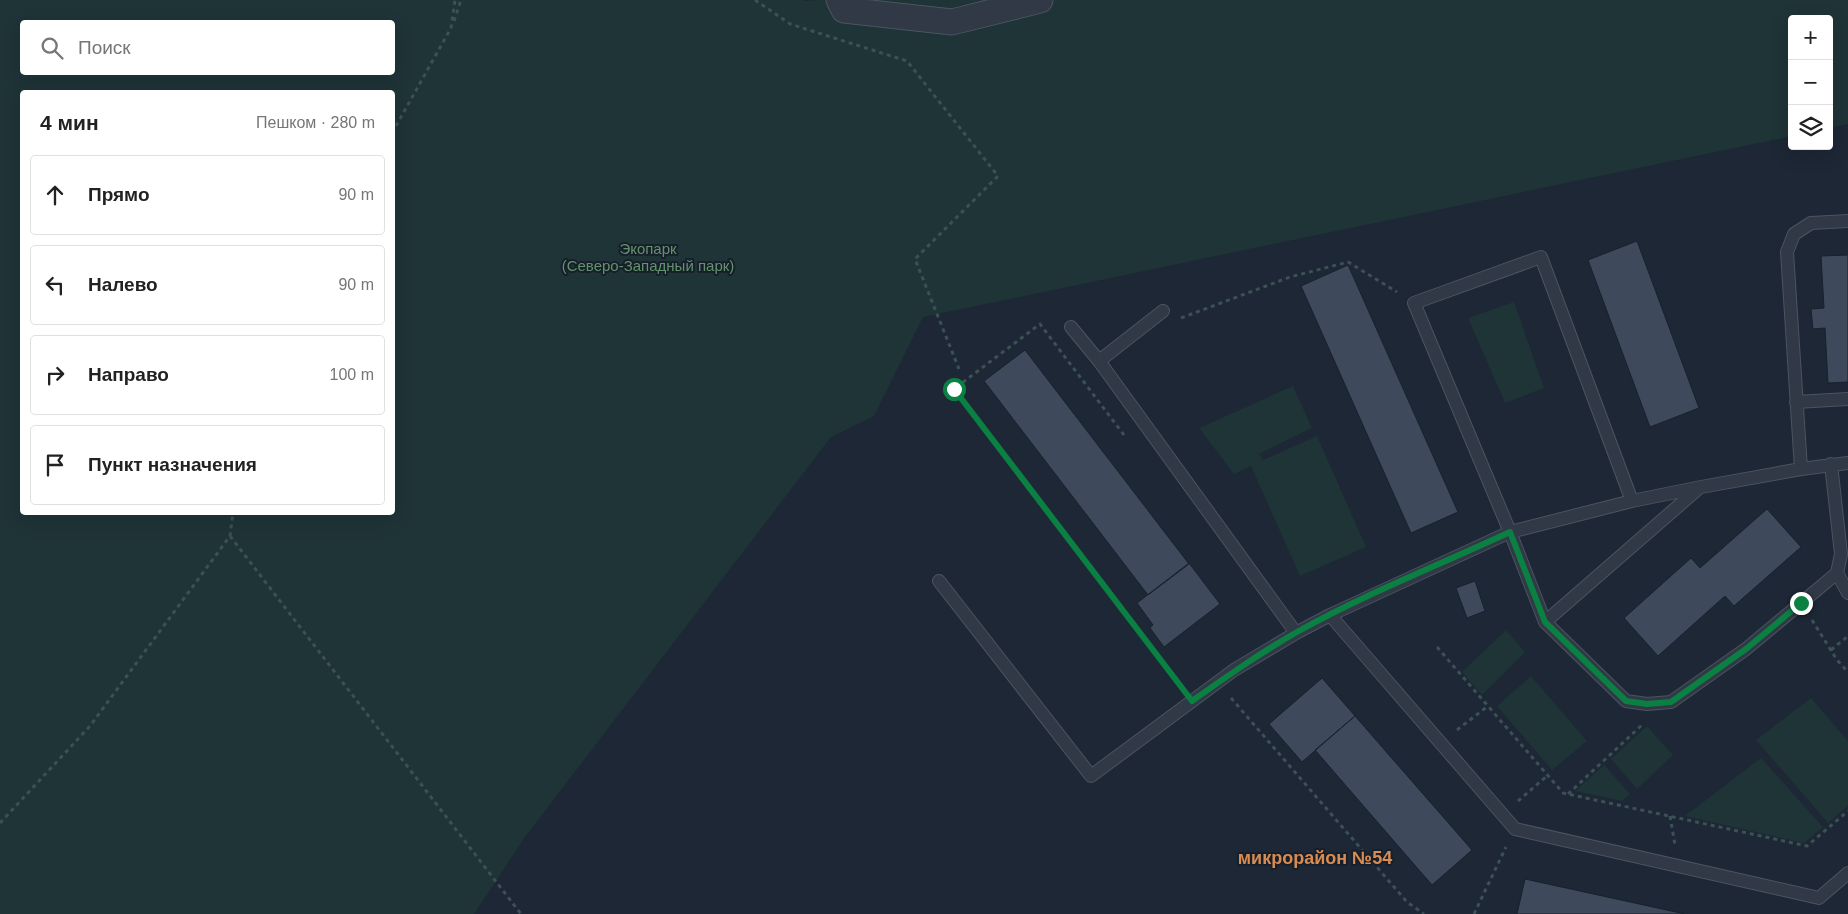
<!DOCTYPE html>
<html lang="ru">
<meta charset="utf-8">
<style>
:root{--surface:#fff;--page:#f2f2f2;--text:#222;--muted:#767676;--line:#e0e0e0}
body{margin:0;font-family:Helvetica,sans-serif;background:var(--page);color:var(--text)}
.controls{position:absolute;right:15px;top:15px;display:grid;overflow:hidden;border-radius:5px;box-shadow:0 5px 20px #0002}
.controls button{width:45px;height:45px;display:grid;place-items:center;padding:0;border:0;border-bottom:1px solid var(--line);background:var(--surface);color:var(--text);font:25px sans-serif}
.stop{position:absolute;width:15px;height:15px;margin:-11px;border:4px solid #0b8043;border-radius:50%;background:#fff}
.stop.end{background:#0b8043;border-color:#fff;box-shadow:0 1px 5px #0008}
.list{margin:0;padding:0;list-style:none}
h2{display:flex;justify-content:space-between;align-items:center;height:65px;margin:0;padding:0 20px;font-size:21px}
h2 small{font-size:16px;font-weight:400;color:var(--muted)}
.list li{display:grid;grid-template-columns:32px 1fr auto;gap:15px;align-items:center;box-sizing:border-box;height:80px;margin:0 10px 10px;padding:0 10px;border:1px solid var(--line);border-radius:5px}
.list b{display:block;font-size:19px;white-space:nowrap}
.list em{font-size:16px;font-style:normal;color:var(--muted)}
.icon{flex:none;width:28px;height:28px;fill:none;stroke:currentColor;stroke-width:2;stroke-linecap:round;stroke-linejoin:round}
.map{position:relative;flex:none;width:1848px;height:914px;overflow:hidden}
.search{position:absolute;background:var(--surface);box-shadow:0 5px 20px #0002;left:20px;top:20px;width:375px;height:55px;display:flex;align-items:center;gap:12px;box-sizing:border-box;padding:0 18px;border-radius:5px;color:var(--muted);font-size:19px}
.panel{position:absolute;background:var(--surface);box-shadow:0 5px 20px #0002;left:20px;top:90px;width:375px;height:425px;border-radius:5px}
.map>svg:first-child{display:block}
</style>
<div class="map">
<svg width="1848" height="914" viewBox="0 0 1848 914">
<rect width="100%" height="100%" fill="#1d2735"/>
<path fill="#1f3437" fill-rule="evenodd" d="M 0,0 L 804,0 L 805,1 L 818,0 L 1848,0 L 1848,124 L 1829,128 L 1829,19 L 1792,19 L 1792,136 L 923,317 L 874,416 L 831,437 L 525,837 L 474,914 L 0,914 ZM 22,22 L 392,22 L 392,72 L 22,72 ZM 22,92 L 392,92 L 392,512 L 22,512 Z
M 1514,302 L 1544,388 L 1505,403 L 1468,318 Z
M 1293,386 L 1312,428 L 1259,454 L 1263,460 L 1317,436 L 1366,547 L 1300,576 L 1251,466 L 1234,474 L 1199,428 Z
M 1506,630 L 1525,652 L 1482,695 L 1462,672 Z
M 1531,676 L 1587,741 L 1552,770 L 1497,706 Z
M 1811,698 L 1848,741 L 1848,806 L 1828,823 L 1756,740 Z
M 1647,726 L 1673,755 L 1637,789 L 1611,759 Z
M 1761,758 L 1823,827 L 1804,843 L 1685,816 Z
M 1604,765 L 1630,794 L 1622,801 L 1575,791 Z"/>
<path fill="#3e4a5b" stroke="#18212c" d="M 1637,241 L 1699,408 L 1650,427 L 1588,260 Z
M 1848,255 L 1848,382 L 1828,383 L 1825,328 L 1813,329 L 1811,309 L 1824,308 L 1821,256 Z
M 1348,265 L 1458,512 L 1411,533 L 1301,286 Z
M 1025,350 L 1189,564 L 1148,595 L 984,381 Z
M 1767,509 L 1801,547 L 1734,606 L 1725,596 L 1658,656 L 1624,618 L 1691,558 L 1700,568 Z
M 1189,563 L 1220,604 L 1164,647 L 1150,628 L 1153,625 L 1137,603 Z
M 1475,581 L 1485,611 L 1467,618 L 1456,588 Z
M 1322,678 L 1355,716 L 1302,762 L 1269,724 Z
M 1355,716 L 1472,850 L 1432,885 L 1315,750 Z
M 1525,879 L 1685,914 L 1517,914 Z"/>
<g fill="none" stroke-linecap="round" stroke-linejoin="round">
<g stroke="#4b5461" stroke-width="14">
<path id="lane" d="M 1071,327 L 1099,361 L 1296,633
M 1099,361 L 1163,311
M 1796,402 L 1848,399
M 1831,464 L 1841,554 L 1837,573 L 1848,593
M 1801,469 L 1787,252 L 1794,234 L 1811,223 L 1848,221
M 1632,501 L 1541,257 L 1414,303 L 1510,532 L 1545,622 L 1626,701 L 1647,704 L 1671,702 L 1746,649 L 1837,573
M 939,581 L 1091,776 L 1234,670 L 1296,633 L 1330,615 L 1510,532 L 1632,501 L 1701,487 L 1801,469 L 1848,463
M 1330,615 L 1515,829 L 1819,898 L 1848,873
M 1545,622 L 1699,488"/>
</g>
<g stroke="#4b5461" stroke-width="27">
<path id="street" d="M 839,0 L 844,10 L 952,22 L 1040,0"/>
</g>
<path stroke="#3c5154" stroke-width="3" stroke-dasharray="4 4" stroke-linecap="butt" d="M 755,0 L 790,24 L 907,61 L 998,176 L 915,259 L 959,369
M 454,21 L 461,0
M 392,133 L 451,28 L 455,0
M 1181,318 L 1290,277 L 1348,262 L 1397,292
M 1124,435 L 1040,324 L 954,389 L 1179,685
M 230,536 L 521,914
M 1812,620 L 1837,660 L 1848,672
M 1437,647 L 1563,793 L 1807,846 L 1848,811
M 1831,650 L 1848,636
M 1231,698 L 1407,902 L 1424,914
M 1457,730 L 1488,706
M 1568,794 L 1643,724
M 1518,801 L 1548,775
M 1670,816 L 1675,845
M 0,823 L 90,726 L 230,536 L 233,512
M 1474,914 L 1506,847"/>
<use href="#lane" stroke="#313946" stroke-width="12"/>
<use href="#street" stroke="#313946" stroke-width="25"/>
</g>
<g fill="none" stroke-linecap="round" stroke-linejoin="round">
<path stroke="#0b8043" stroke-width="6" d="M 954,389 L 1192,701 C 1226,677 1260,653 1297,632 C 1365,594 1439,565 1510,532 L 1545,622 L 1626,701 L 1647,704 L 1671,702 L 1746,649 L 1801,603"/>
</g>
<g text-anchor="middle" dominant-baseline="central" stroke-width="4" stroke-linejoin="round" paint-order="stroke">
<g font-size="15" fill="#61946d" stroke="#171f2a">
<text x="648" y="248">Экопарк<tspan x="648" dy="17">(Северо-Западный парк)</tspan></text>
</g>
<g font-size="18" font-weight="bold" fill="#d88c51" stroke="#171f2a">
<text x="1315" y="858">микрорайон №54</text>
</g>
</g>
</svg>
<div class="controls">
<button>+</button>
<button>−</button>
<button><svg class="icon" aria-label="layers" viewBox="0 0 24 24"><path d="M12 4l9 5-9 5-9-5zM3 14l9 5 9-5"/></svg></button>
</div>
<div class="stop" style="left:954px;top:389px"></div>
<div class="stop end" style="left:1801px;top:603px"></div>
<div class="search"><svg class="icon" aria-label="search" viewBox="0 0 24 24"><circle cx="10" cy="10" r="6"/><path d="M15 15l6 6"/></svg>Поиск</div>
<section class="panel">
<h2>4 мин<small>Пешком · 280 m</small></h2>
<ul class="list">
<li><svg class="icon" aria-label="ahead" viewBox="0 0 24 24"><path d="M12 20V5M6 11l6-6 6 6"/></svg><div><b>Прямо</b></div><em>90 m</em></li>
<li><svg class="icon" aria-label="left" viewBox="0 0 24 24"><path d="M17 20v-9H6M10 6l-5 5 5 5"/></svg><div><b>Налево</b></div><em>90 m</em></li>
<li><svg class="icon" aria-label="right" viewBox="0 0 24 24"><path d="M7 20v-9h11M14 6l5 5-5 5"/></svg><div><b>Направо</b></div><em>100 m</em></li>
<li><svg class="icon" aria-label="arrive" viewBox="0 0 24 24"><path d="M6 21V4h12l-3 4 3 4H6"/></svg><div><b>Пункт назначения</b></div></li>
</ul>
</section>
</div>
